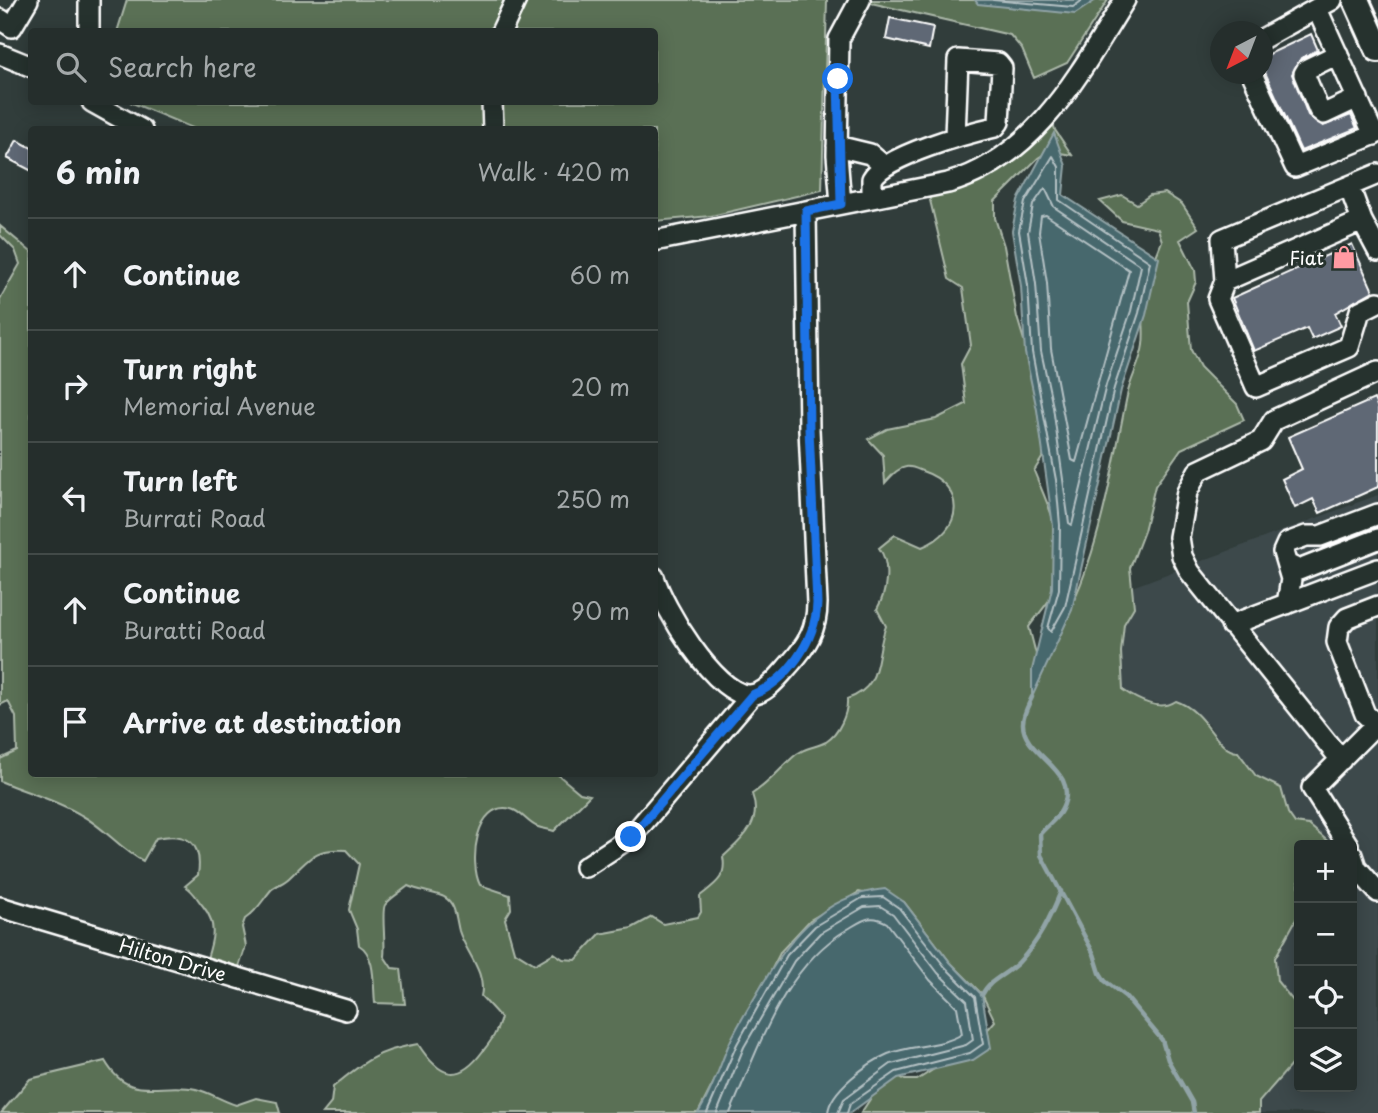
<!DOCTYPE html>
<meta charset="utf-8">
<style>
:root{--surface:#252e2c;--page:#313a38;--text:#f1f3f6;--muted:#a3a8a9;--line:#424a48}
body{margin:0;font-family:"Playpen Sans",sans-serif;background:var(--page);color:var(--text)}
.controls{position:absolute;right:21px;bottom:21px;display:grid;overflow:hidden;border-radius:7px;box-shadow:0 4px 18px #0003}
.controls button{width:63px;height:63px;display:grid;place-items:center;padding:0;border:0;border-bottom:2px solid var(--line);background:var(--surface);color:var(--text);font:35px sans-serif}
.compass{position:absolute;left:1210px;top:21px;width:63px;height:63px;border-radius:50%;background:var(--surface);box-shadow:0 4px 18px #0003;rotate:222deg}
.stop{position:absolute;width:21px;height:21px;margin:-16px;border:5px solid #1a73e8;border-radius:50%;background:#fff}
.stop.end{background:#1a73e8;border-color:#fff;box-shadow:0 2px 7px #0008}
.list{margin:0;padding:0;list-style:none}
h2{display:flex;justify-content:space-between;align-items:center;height:91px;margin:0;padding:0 28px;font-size:30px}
h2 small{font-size:23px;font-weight:400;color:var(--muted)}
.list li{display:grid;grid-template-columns:46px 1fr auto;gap:21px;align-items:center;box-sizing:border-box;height:112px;padding:0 28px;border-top:2px solid var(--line)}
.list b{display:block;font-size:26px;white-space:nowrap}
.list p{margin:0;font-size:23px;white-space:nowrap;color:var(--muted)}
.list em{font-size:23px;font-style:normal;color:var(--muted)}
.icon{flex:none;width:38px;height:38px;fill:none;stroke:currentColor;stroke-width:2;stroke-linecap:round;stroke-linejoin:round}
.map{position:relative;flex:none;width:1378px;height:1113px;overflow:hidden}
.search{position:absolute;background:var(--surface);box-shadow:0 4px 18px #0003;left:28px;top:28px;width:630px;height:77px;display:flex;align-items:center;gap:18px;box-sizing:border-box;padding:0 24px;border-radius:7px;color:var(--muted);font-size:26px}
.panel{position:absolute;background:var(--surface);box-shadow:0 4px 18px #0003;left:28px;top:126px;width:630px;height:651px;border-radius:7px}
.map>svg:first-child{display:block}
</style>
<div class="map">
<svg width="1378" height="1113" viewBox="0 0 1378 1113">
<rect width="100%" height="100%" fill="#313d3b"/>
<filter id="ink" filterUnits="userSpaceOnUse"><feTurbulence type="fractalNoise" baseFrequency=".0143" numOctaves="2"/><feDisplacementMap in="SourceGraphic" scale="14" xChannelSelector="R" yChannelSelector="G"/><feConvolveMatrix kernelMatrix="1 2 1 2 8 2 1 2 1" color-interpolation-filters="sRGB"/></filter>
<g filter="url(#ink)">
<path fill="#3e4a4c" d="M 1378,495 L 1378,1113 L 1259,1113 L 1259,1102 L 1292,1064 L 1299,1063 L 1299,1087 L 1352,1087 L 1352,845 L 1332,845 L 1309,825 L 1295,823 L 1288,813 L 1281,788 L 1256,776 L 1220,744 L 1209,724 L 1171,705 L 1136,700 L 1123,691 L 1121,652 L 1124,624 L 1134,606 L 1132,587 Z
M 1299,914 L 1299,1008 L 1277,981 L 1275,958 Z"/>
<path fill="#5a7054" stroke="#acb8aa" stroke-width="2" d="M 127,0 L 827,0 L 822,190 L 711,216 L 655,221 L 654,130 L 195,129 L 130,102 L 654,102 L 654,32 L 117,32 Z
M 858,0 L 1108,0 L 1067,63 L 1034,78 L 1022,49 L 1010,35 Z
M 1050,112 L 1055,130 L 1072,155 L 1049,151 L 1038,158 L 995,201 L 995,218 L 1004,246 L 1017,317 L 1046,414 L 1047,450 L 1034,471 C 1047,504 1072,551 1057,587 C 1051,601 1037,615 1029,627 L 1038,662 C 1096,585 1108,488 1127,396 C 1130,379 1141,362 1143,345 C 1145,331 1142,316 1143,302 C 1146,281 1154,261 1162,241 L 1158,229 L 1122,221 L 1100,201 L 1122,195 L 1137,204 L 1150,195 L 1165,193 L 1182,204 L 1198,228 L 1180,240 L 1195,270 L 1196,282 L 1187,302 L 1191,350 L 1200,367 L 1237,404 L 1244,420 L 1181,449 L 1155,486 L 1144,531 L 1130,568 L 1134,607 L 1124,624 L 1121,652 L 1123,690 C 1137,700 1160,712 1176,701 C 1208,712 1214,750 1238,752 L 1256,776 L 1281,788 L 1288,813 L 1295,823 L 1309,825 L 1332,845 L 1299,845 L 1299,914 L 1275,958 L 1277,981 L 1299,1008 L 1299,1063 L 1292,1064 L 1259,1102 L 1259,1113 L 861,1113 L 889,1070 L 905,1080 L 917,1080 L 978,1041 L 995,1021 L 982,994 L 950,962 L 904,902 L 859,892 L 810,920 L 781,951 L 698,1113 L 323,1113 L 331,1103 L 333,1087 C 363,1062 378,1050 418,1044 C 439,1077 458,1085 483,1051 C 492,1040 497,1032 501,1018 L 481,996 C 487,973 465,951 459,931 C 456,920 456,903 444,897 C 438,893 418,891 408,886 C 401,892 390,898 385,905 C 381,910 386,944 384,956 L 392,968 L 401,969 L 405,1004 L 375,1003 C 373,985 376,955 359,945 L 357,929 L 349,910 L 359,864 L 346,850 C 313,848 311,858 289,878 C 284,883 276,885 271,890 C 261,902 258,910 245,919 L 242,927 L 246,946 L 236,976 L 204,968 C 211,945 220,927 203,906 C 196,898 195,892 185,886 L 198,875 C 203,842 187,832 156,838 L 143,861 C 120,849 104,827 81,815 C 55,799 27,793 0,781 L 0,759 L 17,751 L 16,717 L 8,701 L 0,705 L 0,299 L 20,264 L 15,250 L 0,235 L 0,226 L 31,252 L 32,774 L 557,774 L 580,793 L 590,795 L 554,831 C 548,829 543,829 538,827 C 528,824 521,811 511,809 C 475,800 469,863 480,885 L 510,895 L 511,909 L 505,919 L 514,951 L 535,964 L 554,953 L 563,959 L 576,960 L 600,934 L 632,928 L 652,917 L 663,924 L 698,917 L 701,912 L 700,896 C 715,884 727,878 723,857 C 742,839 763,823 752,794 C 768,784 778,771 792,758 C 803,747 815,748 826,742 C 839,734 848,713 847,699 C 884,686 874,657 886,626 L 877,609 C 887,592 891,564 879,548 L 895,535 L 922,547 C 964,531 967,486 922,471 C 917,469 911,466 906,467 C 897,468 891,477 885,483 L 883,455 L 868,439 L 887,429 L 936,419 L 966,404 L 961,364 L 971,345 L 963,288 L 949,279 L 929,196 L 956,181 Z
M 105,1061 C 130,1104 159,1081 196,1089 C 209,1092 223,1101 236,1105 L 256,1098 L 277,1102 L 280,1113 L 1,1113 L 30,1079 Z"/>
<path fill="#47676d" stroke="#91a4a7" stroke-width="2" d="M 975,0 L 1096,0 L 1075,14 L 978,4 Z
M 1054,133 L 1066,166 L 1063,195 L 1159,258 L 1146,315 L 1121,390 L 1072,610 L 1032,697 L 1032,670 L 1052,588 L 1053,526 L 1037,410 L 1025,353 L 1021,286 L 1012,231 L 1018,200 Z
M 885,889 L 904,902 L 950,962 L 982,995 L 991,1048 L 973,1060 L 898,1078 L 850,1113 L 698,1113 C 712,1092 719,1067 729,1044 C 736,1028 746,1012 755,997 C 785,944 819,895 885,889 Z"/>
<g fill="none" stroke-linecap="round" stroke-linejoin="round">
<path stroke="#b5c2c5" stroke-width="2" d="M 993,0 L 1073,7 L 1083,0
M 1053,156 L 1059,167 L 1059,200 L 1150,262 L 1139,313 L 1114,388 L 1065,607 L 1051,632 L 1048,628 L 1059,589 L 1060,525 L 1056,480 L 1032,352 L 1028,285 L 1019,231 L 1025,202 Z
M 1045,188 L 1054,207 L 1141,266 L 1131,311 L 1106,385 L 1072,525 L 1069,523 L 1053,407 L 1041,351 L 1036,284 L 1028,232 L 1033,205 Z
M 1046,215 L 1129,270 L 1076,462 L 1072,460 L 1051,349 L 1047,283 L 1039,232 L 1041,216 Z
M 707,1113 L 737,1044 L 787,955 L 815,926 L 862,898 L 883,897 L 899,908 L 945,967 L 975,997 L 983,1044 L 970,1053 L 896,1072 L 850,1104 L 847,1113
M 717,1113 L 744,1047 L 794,961 L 820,933 L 864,907 L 880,906 L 893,914 L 938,973 L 967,1001 L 973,1040 L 966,1045 L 891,1064 L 844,1099 L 838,1113
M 730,1113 C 759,1048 783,967 848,929 C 863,920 871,913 887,923 L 930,980 L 957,1007 L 962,1034 C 942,1047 910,1045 888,1054 C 869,1062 829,1091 828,1113"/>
<path stroke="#91a4a7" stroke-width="4.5" d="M 1032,697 C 1029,704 1023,714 1023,723 C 1022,756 1082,769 1062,809 C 1058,818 1047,826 1040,834 L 1041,855 L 1094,954 L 1100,973 L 1105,981 L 1126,997 L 1162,1040 L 1168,1060 L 1192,1102 L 1194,1113
M 982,995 C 989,979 1008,974 1019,962 C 1039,941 1050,918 1061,891"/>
</g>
<path fill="#5e6775" stroke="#fff" stroke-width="2" d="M 890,18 L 933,27 L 929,49 L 886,39 Z
M 1311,34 L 1318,50 L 1301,58 L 1292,74 L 1308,115 L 1323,126 L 1351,115 L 1357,128 L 1301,151 L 1263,68 L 1263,57 Z
M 17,140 L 32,148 L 32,171 L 7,158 Z
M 1352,244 L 1373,291 L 1335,313 L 1341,326 L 1312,339 L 1307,328 L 1254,351 L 1232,298 Z
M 1374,399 L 1378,408 L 1378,487 L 1320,513 L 1313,499 L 1295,508 L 1282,479 L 1302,469 L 1288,437 Z"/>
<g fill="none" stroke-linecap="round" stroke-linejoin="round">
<g stroke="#fff" stroke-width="24">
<path id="minor" d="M 1317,9 L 1374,135
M 0,19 L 12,27 L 28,0
M 89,32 L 89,0
M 501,32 L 516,0
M 1262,39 L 1332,0
M 0,54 L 32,67
M 1338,54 L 1307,69 L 1304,74 L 1319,110 L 1324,114 L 1358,98
M 1252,74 L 1295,167 L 1378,133
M 92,102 L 142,130
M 492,102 L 493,130
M 837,146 L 870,154 L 884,166
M 1349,186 L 1362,221 L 1225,281 L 1222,239 L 1378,174
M 872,197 L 872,179 C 884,156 968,133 995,127 L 999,122 L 1002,68 L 998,63 L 958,60 L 955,136
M 841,204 L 837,155 L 839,39 L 860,0
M 1362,221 L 1378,251
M 654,241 L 948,183 C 1036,158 1080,72 1125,0
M 1225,281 L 1218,299 L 1256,387 L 1349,347 L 1360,311 L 1378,302
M 1289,565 L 1299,570 L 1378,539
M 654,577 C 663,607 714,693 748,695 C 765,696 779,676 790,664 C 807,645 817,630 817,603 L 809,429 L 806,211
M 1287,604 L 1291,579 L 1283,552 L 1287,543 L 1306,536 L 1320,536 L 1378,514
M 1378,606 L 1347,618 L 1339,627 L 1337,642 L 1365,714 L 1378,726
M 1231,625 L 1378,569
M 1341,760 L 1190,572 L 1182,556 L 1179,537 L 1187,492 L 1198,471 L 1261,441 L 1274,420 L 1378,372
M 1348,845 L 1312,788 L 1376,724
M 1352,855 L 1356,867 L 1378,892
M 585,867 L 631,837 L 752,695
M 0,907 L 346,1010"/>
</g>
<g stroke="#fff" stroke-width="30">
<path id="major" d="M 1356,0 L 1378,49"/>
</g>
<use href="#minor" stroke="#26332d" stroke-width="19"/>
<use href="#major" stroke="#26332d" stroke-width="24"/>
</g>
</g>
<g fill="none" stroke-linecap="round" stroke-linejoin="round" filter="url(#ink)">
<path stroke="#1a73e8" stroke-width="9" d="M 631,837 L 752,695 C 787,682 816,640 817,603 L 809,429 L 806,211 L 841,204 L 838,79"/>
</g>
<defs>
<g id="shop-bare" transform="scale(1.89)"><path d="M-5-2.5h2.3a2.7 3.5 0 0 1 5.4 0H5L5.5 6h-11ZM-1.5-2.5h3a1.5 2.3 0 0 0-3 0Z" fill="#ff9aa2" stroke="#26332d" stroke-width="2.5" paint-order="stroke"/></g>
</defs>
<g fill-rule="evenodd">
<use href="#shop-bare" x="1344" y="257"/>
</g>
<g text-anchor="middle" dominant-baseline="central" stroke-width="6" stroke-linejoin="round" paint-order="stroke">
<g font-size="19" fill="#fff" stroke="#26332d" text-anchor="end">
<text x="1324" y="257">Fiat</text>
</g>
<g font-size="19" fill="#fff" stroke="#26332d">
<text transform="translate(173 959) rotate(16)">Hilton Drive</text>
</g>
</g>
</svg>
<div class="controls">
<button>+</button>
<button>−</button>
<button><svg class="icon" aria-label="locate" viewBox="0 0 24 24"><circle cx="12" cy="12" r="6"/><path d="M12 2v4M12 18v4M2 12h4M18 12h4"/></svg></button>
<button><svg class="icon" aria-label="layers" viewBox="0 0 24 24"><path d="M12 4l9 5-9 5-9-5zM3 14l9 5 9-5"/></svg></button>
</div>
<svg class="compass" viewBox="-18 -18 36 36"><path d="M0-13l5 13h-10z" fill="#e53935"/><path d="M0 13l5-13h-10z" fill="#a3a8a9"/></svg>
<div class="stop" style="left:838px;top:79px"></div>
<div class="stop end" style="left:631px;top:837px"></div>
<div class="search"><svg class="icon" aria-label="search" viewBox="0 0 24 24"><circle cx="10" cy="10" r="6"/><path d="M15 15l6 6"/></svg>Search here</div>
<section class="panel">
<h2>6 min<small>Walk · 420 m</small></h2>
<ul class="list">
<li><svg class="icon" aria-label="ahead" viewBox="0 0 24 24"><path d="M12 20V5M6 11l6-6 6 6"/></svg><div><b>Continue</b></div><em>60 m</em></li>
<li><svg class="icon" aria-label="right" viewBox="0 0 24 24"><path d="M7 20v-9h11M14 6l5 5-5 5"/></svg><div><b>Turn right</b><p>Memorial Avenue</p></div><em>20 m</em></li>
<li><svg class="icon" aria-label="left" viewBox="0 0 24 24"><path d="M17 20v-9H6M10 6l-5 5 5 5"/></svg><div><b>Turn left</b><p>Burrati Road</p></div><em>250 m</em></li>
<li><svg class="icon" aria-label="ahead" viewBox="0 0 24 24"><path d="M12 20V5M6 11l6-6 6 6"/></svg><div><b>Continue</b><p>Buratti Road</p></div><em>90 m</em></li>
<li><svg class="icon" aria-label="arrive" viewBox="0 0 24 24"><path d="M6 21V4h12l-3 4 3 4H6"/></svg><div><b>Arrive at destination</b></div></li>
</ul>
</section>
</div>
